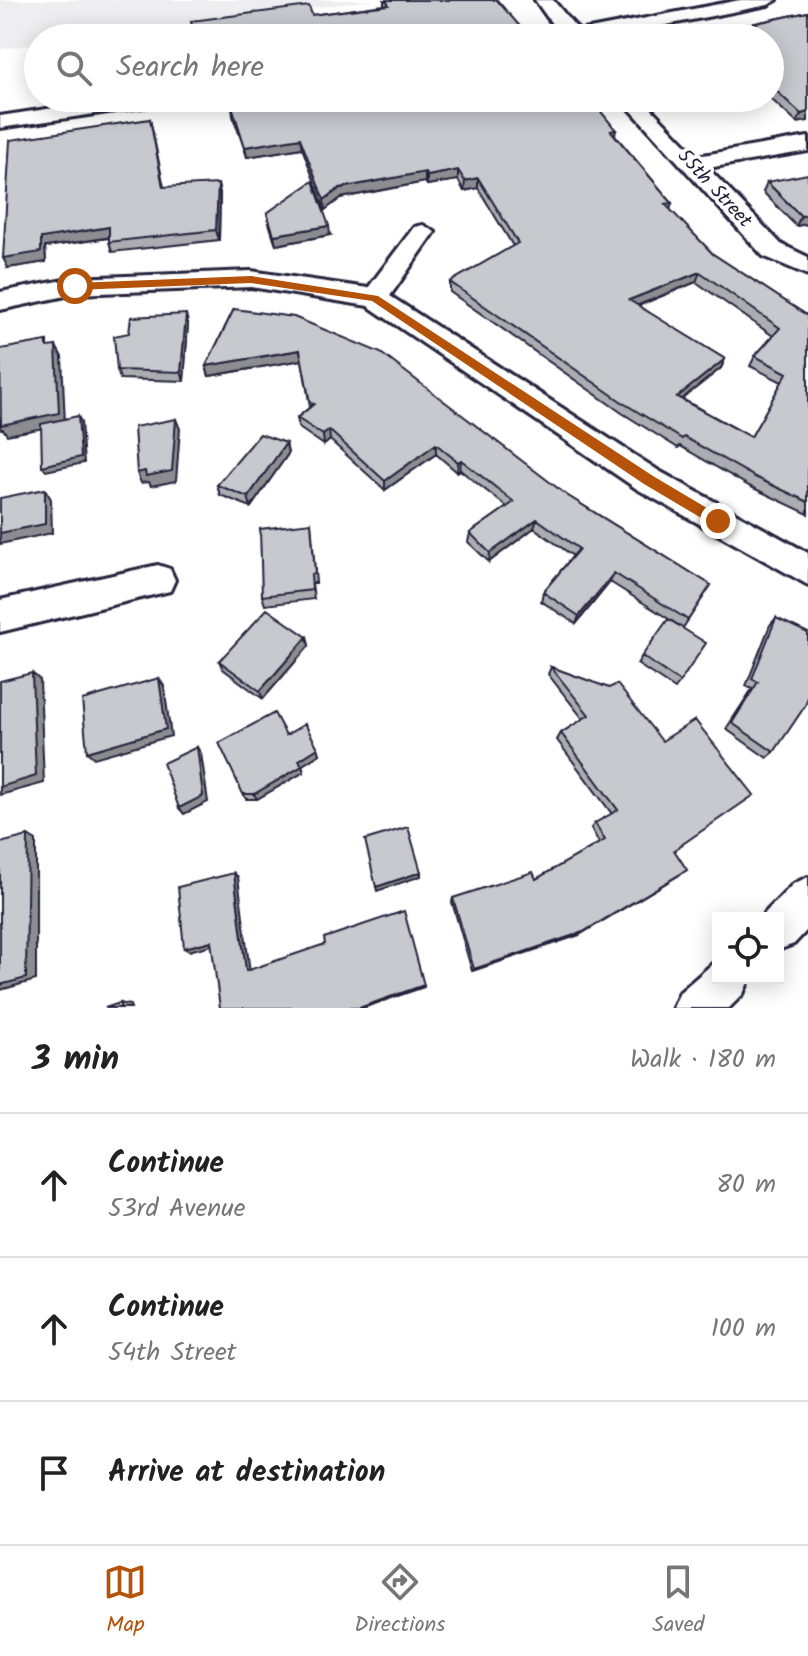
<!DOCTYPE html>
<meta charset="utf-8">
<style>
:root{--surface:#fff;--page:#f6f6f6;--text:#222;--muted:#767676;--line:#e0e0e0;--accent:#b45309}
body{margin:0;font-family:Kalam,sans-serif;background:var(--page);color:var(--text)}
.controls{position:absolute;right:24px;bottom:24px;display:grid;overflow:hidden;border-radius:0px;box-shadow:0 4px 20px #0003}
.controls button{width:72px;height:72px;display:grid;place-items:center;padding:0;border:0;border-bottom:2px solid var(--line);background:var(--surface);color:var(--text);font:40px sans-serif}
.stop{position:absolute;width:24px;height:24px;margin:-18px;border:6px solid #b45309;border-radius:50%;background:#fff}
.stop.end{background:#b45309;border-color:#fff;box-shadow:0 2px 8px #0008}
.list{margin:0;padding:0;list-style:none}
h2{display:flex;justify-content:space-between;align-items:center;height:104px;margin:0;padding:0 32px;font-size:34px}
h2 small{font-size:26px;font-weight:400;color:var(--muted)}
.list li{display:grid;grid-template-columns:52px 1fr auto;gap:24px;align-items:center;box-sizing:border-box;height:144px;padding:0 32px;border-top:2px solid var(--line)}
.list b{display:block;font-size:30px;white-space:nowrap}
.list p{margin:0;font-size:26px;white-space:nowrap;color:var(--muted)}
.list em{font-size:26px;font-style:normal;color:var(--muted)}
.icon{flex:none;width:44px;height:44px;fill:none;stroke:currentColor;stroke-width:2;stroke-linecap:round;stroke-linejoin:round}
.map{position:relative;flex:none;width:808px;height:1008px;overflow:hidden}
.search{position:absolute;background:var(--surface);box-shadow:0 4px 20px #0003;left:24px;right:24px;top:24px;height:88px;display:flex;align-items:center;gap:20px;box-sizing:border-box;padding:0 28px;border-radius:44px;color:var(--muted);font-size:30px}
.sheet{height:536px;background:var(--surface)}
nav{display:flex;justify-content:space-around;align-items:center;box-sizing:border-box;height:112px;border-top:2px solid var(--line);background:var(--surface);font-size:22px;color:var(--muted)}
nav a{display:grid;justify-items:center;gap:4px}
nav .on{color:var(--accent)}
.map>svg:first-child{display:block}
</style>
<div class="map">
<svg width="808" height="1008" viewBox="0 0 808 1008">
<rect width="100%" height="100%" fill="#fff"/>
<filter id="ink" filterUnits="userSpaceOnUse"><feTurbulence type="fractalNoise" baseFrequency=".0125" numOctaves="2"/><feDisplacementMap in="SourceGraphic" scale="16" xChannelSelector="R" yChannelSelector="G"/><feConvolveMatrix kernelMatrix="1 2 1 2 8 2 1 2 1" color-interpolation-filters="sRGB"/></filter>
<g filter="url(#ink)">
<path fill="#eeeef1" d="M 0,0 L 373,0 L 84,38 L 38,38 L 38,44 L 0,49 Z"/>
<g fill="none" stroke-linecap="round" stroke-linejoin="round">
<g stroke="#22223b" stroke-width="6">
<path id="minor" d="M 535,0 L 553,0 L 579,31 L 740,0 L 777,0 L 768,5 L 600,38 L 562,38 Z
M 120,98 L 172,98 L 162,104 L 0,128 L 0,116 Z
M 620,98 L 641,98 L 697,156 L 808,137 L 808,151 L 708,168 L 781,244 L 808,257 L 808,275 L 763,256 Z
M 423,225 L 435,232 L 390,296 L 659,471 L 808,553 L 808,585 L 637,489 L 368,306 L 251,287 L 75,294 L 0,310 L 0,292 L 75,278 L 251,271 L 368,288 L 414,227 Z
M 158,565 L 170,569 L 175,580 L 170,591 L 0,632 L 0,600 Z
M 808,877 L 808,929 L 794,944 L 778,950 L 778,918 L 760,918 L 793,884 Z
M 718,959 L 718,978 L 750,978 L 743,994 L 729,1008 L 673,1008 L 680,992 Z"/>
</g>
<use href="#minor" fill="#fff" fill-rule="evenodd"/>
</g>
<path fill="#acacb2" stroke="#22223b" stroke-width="2" fill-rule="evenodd" d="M 384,0 L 530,38 L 443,38 L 441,35 L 420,38 L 195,38 L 191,21 L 312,15 L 384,5 Z
M 808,12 L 808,121 L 797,123 L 770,98 L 770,38 L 716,38 L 718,31 Z
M 232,106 L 616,130 L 615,135 L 672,203 L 670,210 L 713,254 L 808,316 L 808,514 L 749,486 L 680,446 L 678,448 L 622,413 L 450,292 L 450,282 L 513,246 L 478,188 L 464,191 L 458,180 L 427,185 L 425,182 L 341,198 L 325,210 L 302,148 L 247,157 L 233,116 ZM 696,282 L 773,336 L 755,356 L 750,366 L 782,382 L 751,437 L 682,399 L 721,368 L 725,359 L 638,306 Z
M 150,119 L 164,187 L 220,193 L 219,240 L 112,252 L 109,242 L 109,238 L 45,247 L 46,262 L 8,268 Z
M 767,182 L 808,224 L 796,226 L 763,192 Z
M 267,213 L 330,235 L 276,245 L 269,223 Z
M 234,309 L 568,496 L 711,585 L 683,628 L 610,582 L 576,624 L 541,601 L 543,592 L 573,556 L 534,528 L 489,562 L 468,542 L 470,533 L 507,507 L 460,470 L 457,472 L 436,454 L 385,490 L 330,440 L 324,445 L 299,428 L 297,418 L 310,407 L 302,360 L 209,376 L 206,366 Z
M 188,323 L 184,381 L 120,379 L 117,370 L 129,333 Z
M 286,443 L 288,454 L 251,507 L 220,495 L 217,485 Z
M 311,523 L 316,583 L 312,583 L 314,599 L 265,605 L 262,596 Z
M 776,618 L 774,752 L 767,758 L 726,729 L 752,689 L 746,686 L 770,625 Z
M 307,637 L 309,646 L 263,699 L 223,669 L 219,661 Z
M 642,656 L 680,682 L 675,689 L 637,664 Z
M 551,667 L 609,688 L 674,850 L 681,874 L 579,935 L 472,971 L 452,902 L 453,898 L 536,879 L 599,843 L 591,828 L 595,823 L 612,814 L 557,740 L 561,733 L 583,719 L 548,674 Z
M 286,735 L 318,748 L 320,754 L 302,765 L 304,772 L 257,799 L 246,799 L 243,794 Z"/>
<path fill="#8c8c91" stroke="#22223b" stroke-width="2" d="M 442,26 L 441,35 L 420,38 L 351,38 Z
M 808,112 L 808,121 L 797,123 L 801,114 Z
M 300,138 L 302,148 L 247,157 L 245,147 Z
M 458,170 L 458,180 L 427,185 L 427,176 Z
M 425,172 L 425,182 L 341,198 L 325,210 L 324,200 L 340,188 Z
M 478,178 L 478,188 L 464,191 L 465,181 Z
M 218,184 L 220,193 L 219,240 L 216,230 Z
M 808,215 L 808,224 L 796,226 L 801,216 Z
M 329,226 L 330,235 L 276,245 L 274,235 Z
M 109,227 L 112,237 L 45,247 L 46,262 L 8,268 L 3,258 L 41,238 Z
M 700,272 L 696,282 L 626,310 L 629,300 Z
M 186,314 L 188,323 L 184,381 L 181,372 Z
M 56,346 L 62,357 L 65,424 L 7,435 L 3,429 L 1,429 L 0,428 L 0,418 Z
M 300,350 L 302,360 L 209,376 L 206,366 Z
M 725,359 L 721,368 L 673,406 L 677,397 Z
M 78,416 L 81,422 L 84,463 L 46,471 L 42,466 Z
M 176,419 L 180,429 L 176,481 L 151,486 L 149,482 L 141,483 L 137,473 Z
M 329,430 L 330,440 L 324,445 L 323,435 Z
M 286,443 L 288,454 L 251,507 L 248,497 Z
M 436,444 L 436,454 L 385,490 L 385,481 Z
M 461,460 L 460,470 L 457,472 L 458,462 Z
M 45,489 L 51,499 L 52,533 L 0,544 L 0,533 Z
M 537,519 L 534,528 L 489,562 L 490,553 Z
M 614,573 L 610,582 L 576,624 L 579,616 Z
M 307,637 L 309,646 L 263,699 L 260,691 Z
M 32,673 L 40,680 L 44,783 L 0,795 L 0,787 Z
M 159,678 L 164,686 L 171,736 L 94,758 L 87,752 Z
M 197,747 L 201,753 L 208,802 L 184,814 L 179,808 Z
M 318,748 L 320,754 L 301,766 L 299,760 Z
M 302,766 L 304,772 L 257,799 L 254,794 Z
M 28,836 L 36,841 L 36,980 L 0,990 Z
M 687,870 L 579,935 L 472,971 L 474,969 Z
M 421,872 L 421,876 L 377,891 L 376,887 Z
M 234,873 L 238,877 L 250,973 L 246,971 Z
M 211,941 L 216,944 L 189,951 L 184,948 Z
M 424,985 L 424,987 L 363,1008 L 359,1008 Z
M 120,1003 L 130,1005 L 131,1008 L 120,1008 Z"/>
<path fill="#c8c8cf" stroke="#22223b" stroke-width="2" fill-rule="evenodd" d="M 386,0 L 497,0 L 530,38 L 450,38 L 442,26 L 351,38 L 196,38 L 191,21 L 309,6 L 312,15 L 389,5 Z
M 808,12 L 808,112 L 801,114 L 770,85 L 770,78 L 778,76 L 770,70 L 770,38 L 727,38 L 718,31 Z
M 125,35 L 125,38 L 98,38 Z
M 287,98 L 590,98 L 616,130 L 611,131 L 672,203 L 665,204 L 713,254 L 808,316 L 808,502 L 755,477 L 684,437 L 682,439 L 625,404 L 450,282 L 518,243 L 478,178 L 465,181 L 458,170 L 427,176 L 425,172 L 340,188 L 324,200 L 300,138 L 245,147 L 232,106 ZM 700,272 L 780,328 L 755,356 L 787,373 L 751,437 L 677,397 L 725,359 L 629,300 Z
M 150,119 L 163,187 L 218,184 L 216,230 L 109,242 L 109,227 L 41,238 L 41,252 L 3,258 L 10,140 Z
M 808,174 L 808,215 L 801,216 L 767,182 Z
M 313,181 L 329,226 L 274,235 L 267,213 Z
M 234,309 L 294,317 L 381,353 L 568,496 L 711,585 L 688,620 L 614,573 L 579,616 L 543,592 L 579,549 L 537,519 L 490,553 L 470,533 L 514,502 L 461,460 L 458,462 L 436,444 L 385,481 L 329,430 L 323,435 L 297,418 L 314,404 L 310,403 L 300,350 L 206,366 Z
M 186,314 L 181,372 L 117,370 L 114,336 L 129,333 L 131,317 Z
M 47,341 L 47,347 L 56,346 L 59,413 L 1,425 L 0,349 Z
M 78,416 L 81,457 L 42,466 L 41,424 Z
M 176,419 L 172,471 L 146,476 L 145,471 L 137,473 L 134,427 Z
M 260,434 L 286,443 L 248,497 L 217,485 Z
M 45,489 L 45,524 L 0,533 L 0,498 Z
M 311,523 L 315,574 L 311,574 L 312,590 L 262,596 L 260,529 Z
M 267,609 L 307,637 L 260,691 L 219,661 Z
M 776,618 L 808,633 L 808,697 L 805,706 L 774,752 L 732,723 L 758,682 L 752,679 Z
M 668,619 L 706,643 L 680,682 L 642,656 Z
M 551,667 L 609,688 L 617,684 L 662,741 L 695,720 L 754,795 L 674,850 L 687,870 L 583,932 L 474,969 L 453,898 L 533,872 L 536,879 L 605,840 L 595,823 L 618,810 L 561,733 L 589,715 Z
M 32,673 L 36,776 L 0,787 L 0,681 Z
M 159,678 L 166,729 L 87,752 L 82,700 Z
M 274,713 L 286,735 L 305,724 L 318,748 L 299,760 L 302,766 L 254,794 L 243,794 L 219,743 Z
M 197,747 L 203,796 L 179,808 L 163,763 Z
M 408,827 L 421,872 L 376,887 L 365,840 Z
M 28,836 L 26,978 L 0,985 L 0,843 Z
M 234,873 L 246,971 L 325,944 L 324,938 L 404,911 L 424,985 L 359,1008 L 220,1008 L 211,941 L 184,948 L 178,887 Z
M 120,1003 L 120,1008 L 105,1008 Z"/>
</g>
<path fill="#b45309" d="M 251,276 L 378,296 L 653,476 L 722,517 L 722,525 L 713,525 L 644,484 L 372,301 L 251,283 L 75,290 L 70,286 L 75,283 Z"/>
<g text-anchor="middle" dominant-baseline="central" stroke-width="7" stroke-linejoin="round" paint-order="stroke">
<g font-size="20" fill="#22223b" stroke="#fff">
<text transform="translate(714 189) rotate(47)">55th Street</text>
</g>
</g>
</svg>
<div class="controls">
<button><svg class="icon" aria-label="locate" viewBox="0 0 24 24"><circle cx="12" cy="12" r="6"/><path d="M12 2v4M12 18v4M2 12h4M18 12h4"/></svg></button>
</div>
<div class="stop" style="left:75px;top:286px"></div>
<div class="stop end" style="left:718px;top:521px"></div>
<div class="search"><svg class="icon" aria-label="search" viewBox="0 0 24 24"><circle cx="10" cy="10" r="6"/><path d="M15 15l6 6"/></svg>Search here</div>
</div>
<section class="sheet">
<h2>3 min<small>Walk · 180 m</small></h2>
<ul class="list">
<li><svg class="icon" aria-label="ahead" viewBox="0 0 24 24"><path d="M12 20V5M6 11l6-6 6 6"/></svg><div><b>Continue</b><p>53rd Avenue</p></div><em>80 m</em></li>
<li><svg class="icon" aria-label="ahead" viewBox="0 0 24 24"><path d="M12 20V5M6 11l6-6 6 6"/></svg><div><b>Continue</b><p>54th Street</p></div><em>100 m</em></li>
<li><svg class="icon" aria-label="arrive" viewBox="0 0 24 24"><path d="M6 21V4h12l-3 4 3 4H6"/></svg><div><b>Arrive at destination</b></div></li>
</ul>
</section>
<nav>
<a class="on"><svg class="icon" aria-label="map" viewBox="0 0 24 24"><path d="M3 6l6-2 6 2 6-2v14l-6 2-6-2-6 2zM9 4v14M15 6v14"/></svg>Map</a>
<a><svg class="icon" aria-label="directions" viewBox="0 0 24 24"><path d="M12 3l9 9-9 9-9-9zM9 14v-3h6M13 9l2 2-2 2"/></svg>Directions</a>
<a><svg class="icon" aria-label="saved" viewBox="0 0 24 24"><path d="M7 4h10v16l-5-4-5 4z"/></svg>Saved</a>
</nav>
